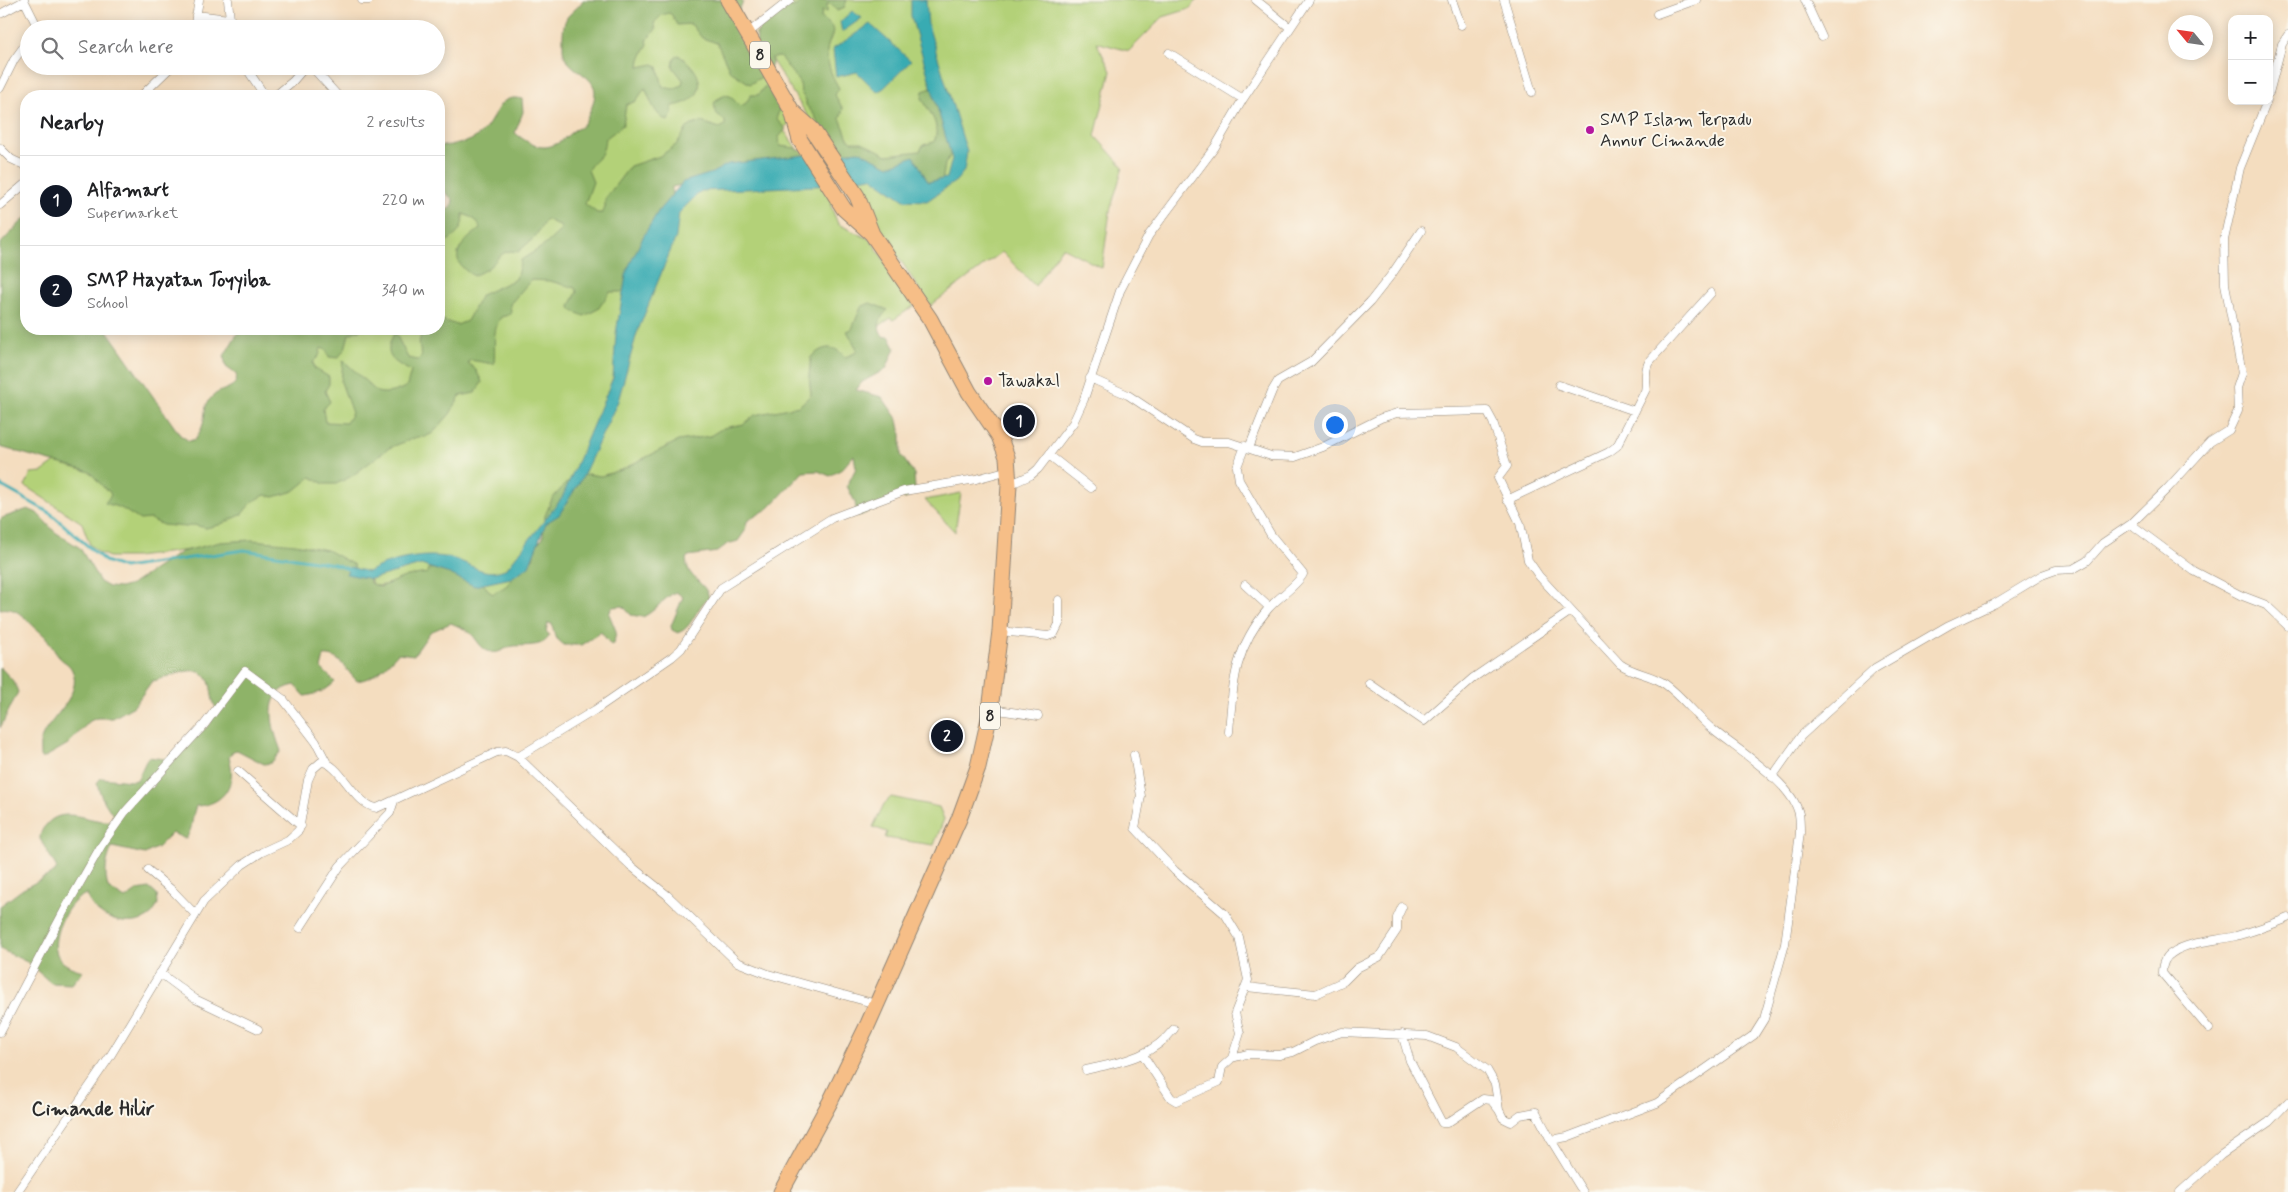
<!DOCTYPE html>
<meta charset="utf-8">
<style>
:root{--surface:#fff;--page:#f6f6f6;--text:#202124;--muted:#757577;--line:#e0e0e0;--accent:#111827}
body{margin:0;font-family:Mynerve,sans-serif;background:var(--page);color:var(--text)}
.controls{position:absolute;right:15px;top:15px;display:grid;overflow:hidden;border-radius:10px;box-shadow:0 2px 12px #0003}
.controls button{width:45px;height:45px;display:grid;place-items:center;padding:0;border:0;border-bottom:1px solid var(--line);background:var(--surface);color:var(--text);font:25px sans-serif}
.compass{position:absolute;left:2168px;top:15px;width:45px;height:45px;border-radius:50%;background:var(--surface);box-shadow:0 2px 12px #0003;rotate:299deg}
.you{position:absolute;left:1334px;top:424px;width:18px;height:18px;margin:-12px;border:4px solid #fff;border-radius:50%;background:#1a73e8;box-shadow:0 0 0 8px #1a73e833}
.badge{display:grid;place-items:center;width:32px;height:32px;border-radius:50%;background:var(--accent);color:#fff;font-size:16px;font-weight:700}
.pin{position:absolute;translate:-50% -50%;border:2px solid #fff;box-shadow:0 1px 5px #0006}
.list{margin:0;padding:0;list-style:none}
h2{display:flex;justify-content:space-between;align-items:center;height:65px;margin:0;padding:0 20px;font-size:21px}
h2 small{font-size:16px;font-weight:400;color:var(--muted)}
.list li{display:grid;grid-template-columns:32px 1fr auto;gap:15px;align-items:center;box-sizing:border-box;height:90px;padding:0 20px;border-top:1px solid var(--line)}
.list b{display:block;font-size:19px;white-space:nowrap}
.list p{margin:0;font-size:16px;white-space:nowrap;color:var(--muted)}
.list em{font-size:16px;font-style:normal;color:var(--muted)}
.icon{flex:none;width:28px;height:28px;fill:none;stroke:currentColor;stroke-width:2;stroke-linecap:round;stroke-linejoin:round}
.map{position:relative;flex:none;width:2288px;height:1192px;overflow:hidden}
.search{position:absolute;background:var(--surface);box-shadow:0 2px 12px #0003;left:20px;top:20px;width:425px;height:55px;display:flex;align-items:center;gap:12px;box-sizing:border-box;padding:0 18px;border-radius:28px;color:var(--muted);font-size:19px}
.panel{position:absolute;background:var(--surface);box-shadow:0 2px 12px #0003;left:20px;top:90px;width:425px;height:245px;border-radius:20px}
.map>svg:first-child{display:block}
</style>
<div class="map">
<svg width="2288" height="1192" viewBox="0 0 2288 1192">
<rect width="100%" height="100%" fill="#fbf7ec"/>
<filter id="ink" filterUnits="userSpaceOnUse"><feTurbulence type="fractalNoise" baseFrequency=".02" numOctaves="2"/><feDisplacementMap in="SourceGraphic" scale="10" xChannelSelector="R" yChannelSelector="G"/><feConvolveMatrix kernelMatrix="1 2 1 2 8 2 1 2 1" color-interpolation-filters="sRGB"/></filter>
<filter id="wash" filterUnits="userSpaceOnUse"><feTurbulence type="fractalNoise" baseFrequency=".0096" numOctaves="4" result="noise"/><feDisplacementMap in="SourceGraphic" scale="20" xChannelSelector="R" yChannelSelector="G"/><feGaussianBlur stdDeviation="1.12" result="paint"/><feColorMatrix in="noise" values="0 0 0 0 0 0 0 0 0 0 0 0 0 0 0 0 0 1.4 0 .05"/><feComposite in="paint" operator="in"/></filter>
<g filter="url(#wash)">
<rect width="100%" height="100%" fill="#f4ddbf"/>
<path fill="#b3d178" stroke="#6f7e52" d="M 647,0 L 721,0 L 794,119 L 783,129 L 797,149 L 815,156 L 709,144 L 601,237 L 551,184 L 620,115 Z
M 798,0 L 1198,0 L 1189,9 L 1163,17 L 1129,51 L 1096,42 L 1111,71 L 1095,136 L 1123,167 L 1110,211 L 1102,268 L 1062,247 L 1035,286 L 1002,252 L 930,306 L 755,34 Z
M 834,185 L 849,206 L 830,204 L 838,224 L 871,240 L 914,306 L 893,320 L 891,318 L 870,332 L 831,403 L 602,484 L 578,482 L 677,211 L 687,197 L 708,186 Z
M 461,205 L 549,212 L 575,223 L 524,269 L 439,397 L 354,425 L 313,430 L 307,356 L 348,329 L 439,329 L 439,237 Z
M 613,271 L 628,298 L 618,364 L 585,451 L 561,501 L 534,538 L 518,572 L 501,597 L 483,592 L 436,572 L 400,582 L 372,587 L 370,573 L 196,549 L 136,557 L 109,557 L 100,553 L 90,545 L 82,523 L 25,486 L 31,473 L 42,472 L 73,449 L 197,517 L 463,360 L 499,308 L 530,277 Z
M 961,493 L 955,532 L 925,500 Z
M 891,797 L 939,807 L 944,819 L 934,845 L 885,838 L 887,832 L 873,827 L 884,804 Z"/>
<path fill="#8eb368" stroke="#5c6f4a" d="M 583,0 L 740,0 L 743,2 L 736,16 L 752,39 L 748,55 L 757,59 C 755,23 757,27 784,5 L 793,7 L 799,4 L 801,0 L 847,0 L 844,8 L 837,11 L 831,4 L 827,4 L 827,12 L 822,11 L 821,18 C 844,31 826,36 827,55 C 828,67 833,78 839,88 L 835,95 L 843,109 L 840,118 L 848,138 L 853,142 L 862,142 L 887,155 L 920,151 L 923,145 L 934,142 C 941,124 930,114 922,98 L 923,91 L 932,88 L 955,148 L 945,164 L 942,183 L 932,186 L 892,171 L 848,158 L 842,148 L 829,142 L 828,134 L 822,131 L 815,116 L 806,105 L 806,100 L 801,93 L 800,84 L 796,78 L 780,57 L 771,58 L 772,64 L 763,76 L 750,84 L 730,71 L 717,43 L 702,38 L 691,24 L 677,25 L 672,15 L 669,13 L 662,15 L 654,23 L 656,29 L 647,40 L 648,44 L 640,59 L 639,67 L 654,64 L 658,67 L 663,87 L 673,89 L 682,85 L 683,80 L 673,67 L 674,58 L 678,55 C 706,72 709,101 672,106 L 672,114 L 668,121 C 654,115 651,101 645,88 L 636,101 L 626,105 L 623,125 L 605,139 C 602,163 596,155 588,170 L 593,182 L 585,204 L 597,213 L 602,213 L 605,208 L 605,199 L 630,166 L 660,156 L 676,145 L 687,128 L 692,125 L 701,122 L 720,128 L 725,125 L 725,121 L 716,113 L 714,104 L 716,100 L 725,95 L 730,96 L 740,106 L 745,104 L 751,95 L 758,95 L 764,87 L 769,86 L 780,98 L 779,111 L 776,119 L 786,129 L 779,137 L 780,146 L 795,148 L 805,156 L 672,187 L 671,201 L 628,285 L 622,292 L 610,292 L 598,309 L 584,316 L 571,310 L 570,306 L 577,292 L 575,288 L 550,281 L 531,280 L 510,304 L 511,312 L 509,315 L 501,317 C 491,332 496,346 494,364 L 470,360 L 468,363 L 476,370 L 482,382 L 475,393 L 460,396 L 450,414 L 433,433 L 425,437 L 417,437 L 389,448 L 352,476 L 336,484 L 324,484 L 311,477 L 294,491 L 274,497 L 265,495 L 252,502 L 241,515 L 219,525 L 206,528 L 194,525 L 186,527 L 163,525 L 150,519 L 140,520 L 121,508 L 105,503 L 111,495 L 109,491 L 106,490 L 90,472 L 0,447 L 0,244 L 26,217 L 26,329 L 106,329 L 180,435 L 189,441 L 196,439 C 198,434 202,429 203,424 C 206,413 203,405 213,396 C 221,388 240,389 236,374 L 226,367 L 224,356 L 240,329 L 362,329 L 349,334 L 345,349 L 338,358 L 329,357 L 326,350 L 321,348 L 319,356 L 313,362 L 314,368 L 329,377 L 329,384 L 325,391 L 330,402 L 323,409 L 325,422 L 346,423 L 352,413 L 341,382 L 343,360 L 377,392 C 387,395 398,391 407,386 L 411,371 C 391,361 382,355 395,332 L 408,358 L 418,360 L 422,356 C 418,345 418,338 425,329 L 439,329 L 439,319 L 457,325 L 467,321 L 481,295 L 516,279 L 521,260 L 545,245 L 561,230 L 560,226 L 546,219 L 535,237 L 518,252 C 502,248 499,259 488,268 C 484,271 478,273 474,276 C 444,259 461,243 480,229 C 479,220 471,217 463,214 C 464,229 454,241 439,243 L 439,208 L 446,210 L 451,208 L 453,200 L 439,186 L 439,146 C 453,145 468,144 479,135 C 497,122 495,92 522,99 L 523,112 L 515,133 C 524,140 535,148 546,147 C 559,145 563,139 572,132 C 574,129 579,129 582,126 C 588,119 598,96 594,87 C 588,71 562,69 563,46 C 563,35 562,21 570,14 C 575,9 580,6 583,0 Z
M 870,303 L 888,310 C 880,317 875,327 884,337 L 889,336 L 895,348 L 886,369 L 862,382 L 856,390 L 882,397 L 898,420 L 901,435 L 901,455 L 914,474 L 915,489 L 908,498 L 904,499 L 904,492 C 893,497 865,516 857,516 L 855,502 L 847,486 L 856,468 L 854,455 L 842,469 L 830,476 L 818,471 L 803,472 L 769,508 L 747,521 L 745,531 L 738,541 L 727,544 L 717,552 L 688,556 L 686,559 C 686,579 707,582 709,598 C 695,607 694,627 678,633 L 672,630 L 671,626 L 683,597 L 676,592 C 663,598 657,610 643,617 L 631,615 L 623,606 L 612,607 L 609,614 L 616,631 L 614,643 L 611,645 L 601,632 L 581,645 L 564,645 L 555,637 L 552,624 L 548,623 L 546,631 L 549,635 C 546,648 523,645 514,646 C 504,647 499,656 488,651 C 479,647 476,637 469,632 C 464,628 457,626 451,623 L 430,632 L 414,655 L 398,653 C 385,667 376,678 357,681 C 347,672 340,654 324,656 L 321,668 L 335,682 C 326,691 317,694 305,696 L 295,685 C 260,691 273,730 281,751 L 271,763 L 264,764 L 237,750 L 233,751 L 229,757 C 237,783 225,805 196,806 C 191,818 194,826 186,839 L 172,833 L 158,847 L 145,854 L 112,847 C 106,861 104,872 108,888 L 125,899 L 138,890 L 149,888 L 157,895 L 158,904 C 156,906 155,911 152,914 C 133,932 92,919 87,894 C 69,898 52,933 56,951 C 59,964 72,968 83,971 L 72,984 L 51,983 L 27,962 L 0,949 L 0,906 L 23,889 L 55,872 L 57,868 L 40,839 C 40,834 42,829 46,825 C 63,804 89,823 111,821 L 114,816 C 106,805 100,796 97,783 L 101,778 L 132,781 L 137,780 L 148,757 L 164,759 L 184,748 L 211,723 L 216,708 C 210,698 213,686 207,678 C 196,661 167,679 152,681 L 134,706 L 113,718 L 97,718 L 90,721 L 68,744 L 42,759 L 40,756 C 40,750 39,742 42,737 C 49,719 84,694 72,670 C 69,663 63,662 59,657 C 50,646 50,639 38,630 C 26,620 18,606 0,609 L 0,520 L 2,518 L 28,509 L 37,513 L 55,532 L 80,548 L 100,582 L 109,587 L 120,588 L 131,585 L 181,552 L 220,542 L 252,540 L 295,544 L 327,550 L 354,565 L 355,569 L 370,577 L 370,583 L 380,587 L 407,576 L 428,573 L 428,569 L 446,568 L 479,579 L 492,594 C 496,591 502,589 506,586 C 518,574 510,566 533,559 L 536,545 L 543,538 L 544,518 L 552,499 L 567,482 L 587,474 L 601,476 L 621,470 L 678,441 L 710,436 L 723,428 L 744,424 L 755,415 L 799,406 L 811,395 L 809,376 L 811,357 C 823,346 834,344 845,357 L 855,353 L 857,349 L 847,331 L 852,329 L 861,307 Z
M 0,667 L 14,682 L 18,692 L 0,728 Z"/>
<path fill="#39abb2" stroke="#326b6e" d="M 911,0 L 926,0 L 928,25 L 967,152 L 964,171 L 956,181 L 927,201 L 904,200 L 871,177 L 849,181 L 833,154 L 859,151 L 889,166 L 914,156 L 928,182 L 947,178 L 952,159 L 911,16 Z
M 852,11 L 862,18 L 842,32 L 840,22 Z
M 870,24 L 911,61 L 884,88 L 877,92 L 857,72 L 836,77 L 833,49 Z
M 814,154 L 835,185 L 701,191 L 679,213 L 676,237 L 637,333 L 618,401 L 582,478 L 559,515 L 546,523 L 529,566 L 511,578 L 474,586 L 450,574 L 421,565 L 371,579 L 346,574 L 350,567 L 368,572 C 388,560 426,552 450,558 C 473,563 483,579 507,568 L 562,498 L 613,378 L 616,333 L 627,270 L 644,235 L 659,210 L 683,182 L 712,173 L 728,164 Z"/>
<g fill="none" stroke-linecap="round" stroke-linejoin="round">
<path stroke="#39abb2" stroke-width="3" d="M 0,485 L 50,513 L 105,561 L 124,568 L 244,550 L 334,564 L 353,571"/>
</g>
</g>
<g filter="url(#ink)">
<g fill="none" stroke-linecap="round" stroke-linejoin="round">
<g stroke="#908475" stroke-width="9">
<path id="street" d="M 24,0 L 36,24 L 36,29
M 228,0 L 231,29
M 362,0 L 369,0
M 1256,0 L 1289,27
M 1452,0 L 1461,25
M 1504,0 L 1532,92
M 1805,0 L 1822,37
M 2,13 L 24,1
M 1657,14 L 1696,0
M 196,15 L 229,19
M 194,29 L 199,0
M 748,33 L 790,0
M 1169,53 L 1243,99
M 245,66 L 263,93 L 268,96
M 311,66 L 338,96
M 0,88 L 14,60 L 29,39
M 2269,93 L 2282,44 L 2288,35
M 141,96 L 172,66
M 275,96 L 293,81 L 306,66
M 0,148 L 11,159 L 26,166
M 0,205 L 26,183
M 1090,378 L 1128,395 L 1194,439 L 1202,442 L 1229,442 L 1271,456 L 1295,457 L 1323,447 L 1381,418 L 1397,413 L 1487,411 L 1493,422 L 1507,466 L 1498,478 L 1520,523 L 1528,560 L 1539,576 L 1620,664 C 1634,674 1651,674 1665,684 C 1683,697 1695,715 1712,729 C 1737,750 1792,782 1799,814 C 1800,820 1800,827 1800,833 L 1785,944 L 1764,1019 L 1754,1035 L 1657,1103 L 1567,1137 L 1551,1140 L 1536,1112 L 1520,1115 L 1511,1122 L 1503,1118 L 1499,1110 L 1495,1084 L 1487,1070 L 1456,1047 L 1427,1036 L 1342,1032 L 1315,1041 L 1293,1052 L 1279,1055 L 1247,1054 L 1232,1058 L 1222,1067 L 1219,1082 L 1176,1101 L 1171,1098 L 1143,1055
M 1559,385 L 1635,411
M 1249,448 L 1272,391 L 1278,381 L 1311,362 L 1370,302 L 1392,274 L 1421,231
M 1049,455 L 1091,488
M 1009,485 L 1031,475 L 1038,469 L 1073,423 L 1084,399 L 1120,291 L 1149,235 L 1215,147 L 1243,99 L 1309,0
M 1507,500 L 1609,452 L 1617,446 L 1645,391 C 1648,380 1643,372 1649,362 L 1711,293
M 2131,524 L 2194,571 L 2240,595 L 2266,605 L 2288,626
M 1245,585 L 1269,607
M 1000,631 L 1048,636 L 1054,634 L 1059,624 L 1059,600
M 1369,683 L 1424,721 L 1473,678 L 1571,611
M 991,709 L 1038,716
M 1229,732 C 1233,683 1234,649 1268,609 C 1277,598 1298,585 1303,574 L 1271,535 L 1239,480 L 1237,467 L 1245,446
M 1134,755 L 1141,796 L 1135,828 L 1175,871 L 1225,914 L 1239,937 L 1248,980 L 1235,1013 L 1240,1033 L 1232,1058
M 518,757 L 595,710 L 672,657 L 681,649 L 721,588 L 832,518 L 904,491 L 976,479 L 1009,470
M 238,771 L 301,826
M 1772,777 L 1801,736 L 1875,668 L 1949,625 L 1994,604 L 2042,575 L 2056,570 L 2073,569 L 2087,561 L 2103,543 L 2131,524 L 2167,489 L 2210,442 L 2229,430 L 2238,411 L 2237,388 L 2242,373 L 2225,284 L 2224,240 L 2240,168 L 2267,101
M 148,870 L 173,891 L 195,914
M 300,928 L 340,866 L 390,813 L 394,801
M 160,973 L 195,999 L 258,1029
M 1246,987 L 1316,994 L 1344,981 L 1357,968 L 1379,957 L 1397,930 L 1397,918 L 1402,907
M 2209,1029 L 2162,973 C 2162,965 2165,957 2172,953 C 2189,941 2216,941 2236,936 C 2253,931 2271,925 2288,918
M 0,1032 L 64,911 L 101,846 L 125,812 L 204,725 L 245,671 L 283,699 L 316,742 L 327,763
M 1402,1034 L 1410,1061 L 1442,1123 L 1447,1123 L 1483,1099 L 1491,1100 L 1499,1110
M 1086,1070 C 1120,1062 1151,1058 1174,1029
M 1551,1140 L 1583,1192
M 17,1192 L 109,1058 L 204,901 L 242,865 L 262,852 L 288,840 L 299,830 L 308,780 L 313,769 L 321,762 C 340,762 354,805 377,808 L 497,752 L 506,751 L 518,757 L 631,866 L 667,895 L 737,962 L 768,974 L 876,1004
M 2180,1192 L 2221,1155 L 2269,1122 L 2288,1102"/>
</g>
<g stroke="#908475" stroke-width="17">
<path id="highway" d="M 728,0 L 792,111 L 800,140 L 844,209 L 871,233
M 781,1192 L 830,1102 L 868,1024 L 959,819 L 978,767 L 989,718 L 1000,631 L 1009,485 L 1007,457 L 999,436 L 969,392 L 930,319 L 872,234 L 857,196 L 812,129 L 792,111"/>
</g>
<use href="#street" stroke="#fff" stroke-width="8"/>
<use href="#highway" stroke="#f6be87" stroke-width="15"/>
</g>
</g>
<g fill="#b5179e" stroke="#fbf7ec" stroke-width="2">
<circle cx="1590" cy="130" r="5"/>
<circle cx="988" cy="381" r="5"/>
</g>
<g text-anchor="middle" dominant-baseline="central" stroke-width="4" stroke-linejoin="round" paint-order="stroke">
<g fill="#fbf7ec" stroke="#696865" stroke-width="1">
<rect x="750" y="41.5" width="20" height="27" rx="4"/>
<rect x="980" y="702.5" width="20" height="27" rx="4"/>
</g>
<g font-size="16" font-weight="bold" fill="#2b2b2b">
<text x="760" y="55">8</text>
<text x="990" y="716">8</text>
</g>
<g font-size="18" fill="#2b2b2b" stroke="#fbf7ec" text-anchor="start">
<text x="1600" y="120">SMP Islam Terpadu<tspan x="1600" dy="21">Annur Cimande</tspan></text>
<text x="998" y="381">Tawakal</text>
</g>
<g font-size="20" font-weight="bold" fill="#2b2b2b" stroke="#fbf7ec">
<text x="93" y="1109">Cimande Hilir</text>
</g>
</g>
</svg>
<div class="controls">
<button>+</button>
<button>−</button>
</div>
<svg class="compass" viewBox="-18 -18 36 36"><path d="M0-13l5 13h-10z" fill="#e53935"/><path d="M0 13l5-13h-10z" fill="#757577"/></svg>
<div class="you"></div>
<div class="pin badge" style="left:1019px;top:421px">1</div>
<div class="pin badge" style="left:947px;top:736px">2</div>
<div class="search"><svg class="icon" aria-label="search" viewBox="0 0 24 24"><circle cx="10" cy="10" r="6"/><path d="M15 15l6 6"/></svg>Search here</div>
<section class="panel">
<h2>Nearby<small>2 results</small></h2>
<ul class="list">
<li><span class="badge">1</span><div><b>Alfamart</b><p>Supermarket</p></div><em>220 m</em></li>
<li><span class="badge">2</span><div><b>SMP Hayatan Toyyiba</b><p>School</p></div><em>340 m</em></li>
</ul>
</section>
</div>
